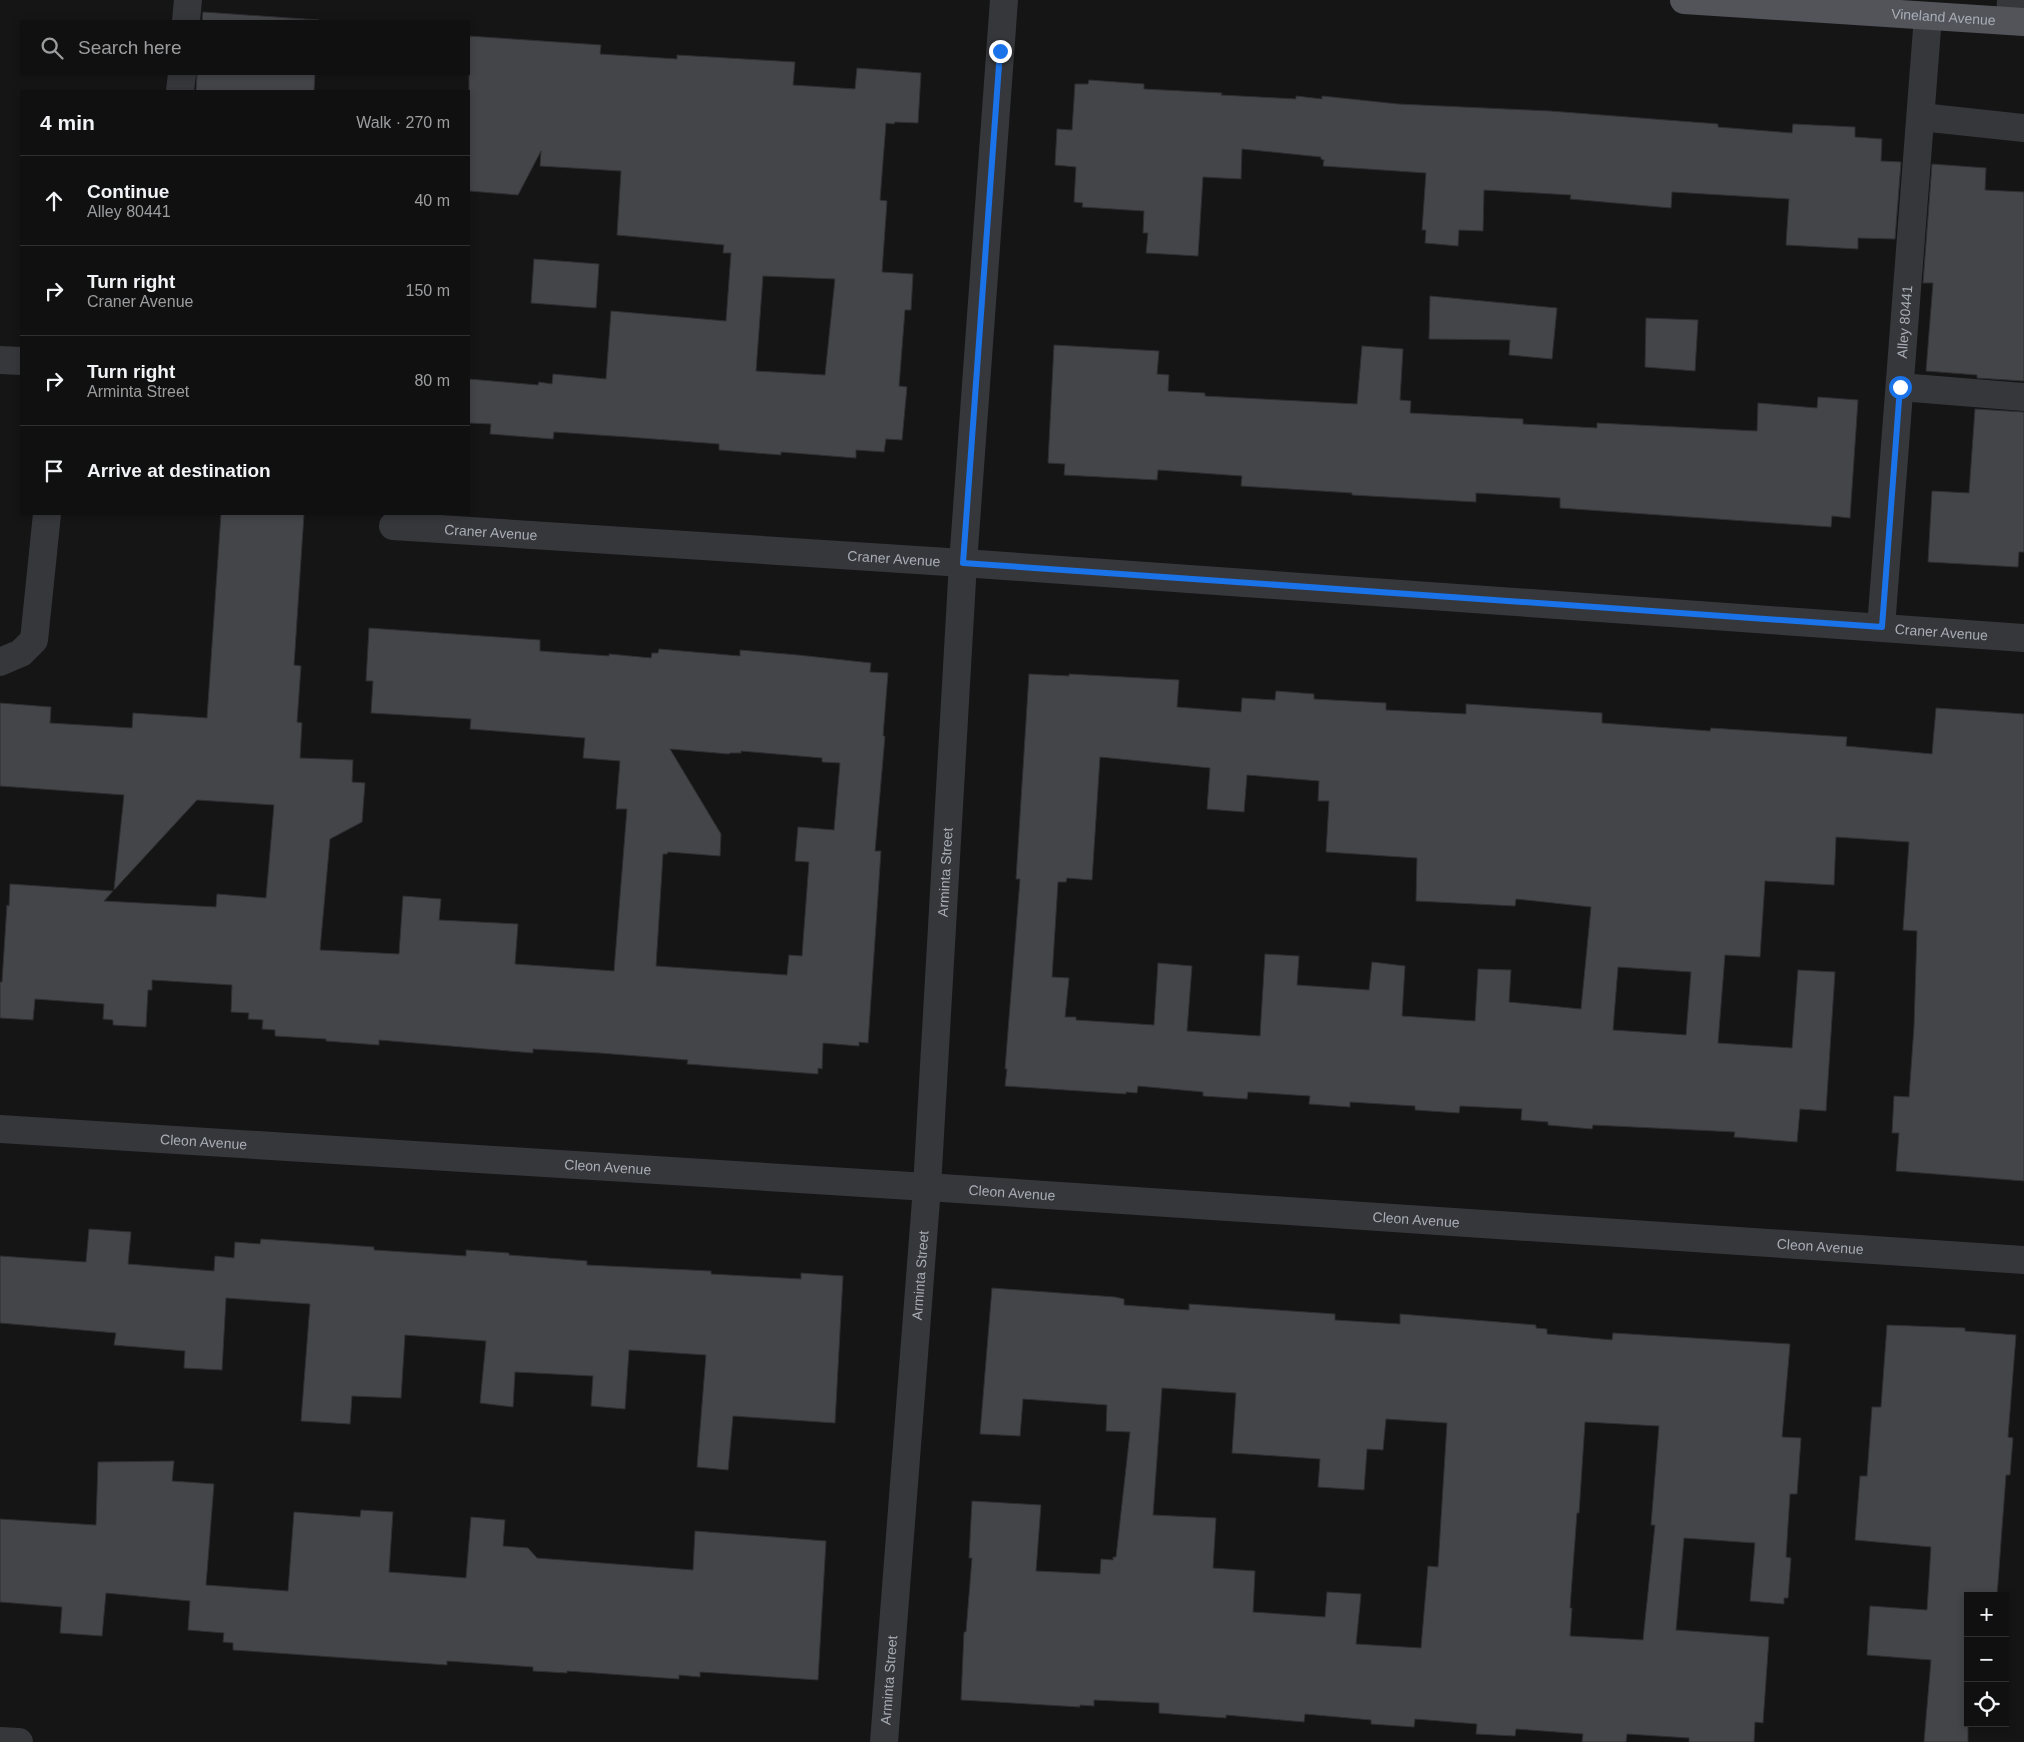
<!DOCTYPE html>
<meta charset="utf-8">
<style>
:root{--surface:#101010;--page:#191919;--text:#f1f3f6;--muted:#9c9d9f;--line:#303030}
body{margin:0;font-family:Helvetica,sans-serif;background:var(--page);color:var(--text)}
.controls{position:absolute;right:15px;bottom:15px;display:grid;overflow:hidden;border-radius:0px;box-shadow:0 2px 8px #0003}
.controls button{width:45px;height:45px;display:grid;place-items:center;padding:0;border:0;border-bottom:1px solid var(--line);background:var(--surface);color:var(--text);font:25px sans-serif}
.stop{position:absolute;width:15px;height:15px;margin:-11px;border:4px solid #1a73e8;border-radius:50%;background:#fff}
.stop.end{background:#1a73e8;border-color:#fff;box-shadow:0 1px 5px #0008}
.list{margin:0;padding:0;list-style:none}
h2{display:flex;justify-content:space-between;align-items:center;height:65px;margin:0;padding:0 20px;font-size:21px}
h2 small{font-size:16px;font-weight:400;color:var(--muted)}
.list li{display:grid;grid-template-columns:32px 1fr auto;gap:15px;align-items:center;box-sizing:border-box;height:90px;padding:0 20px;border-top:1px solid var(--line)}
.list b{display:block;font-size:19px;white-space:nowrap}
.list p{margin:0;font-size:16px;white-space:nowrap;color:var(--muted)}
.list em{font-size:16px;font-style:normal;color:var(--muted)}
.icon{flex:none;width:28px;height:28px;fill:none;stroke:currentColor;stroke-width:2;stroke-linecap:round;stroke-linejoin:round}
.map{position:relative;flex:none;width:2024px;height:1742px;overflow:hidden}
.search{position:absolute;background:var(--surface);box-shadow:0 2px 8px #0003;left:20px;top:20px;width:450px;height:55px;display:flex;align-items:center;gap:12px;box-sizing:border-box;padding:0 18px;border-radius:0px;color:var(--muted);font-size:19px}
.panel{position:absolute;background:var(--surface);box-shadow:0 2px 8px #0003;left:20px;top:90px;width:450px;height:425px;border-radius:0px}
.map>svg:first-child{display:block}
</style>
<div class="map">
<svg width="2024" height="1742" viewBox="0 0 2024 1742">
<rect width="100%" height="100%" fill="#151516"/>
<path fill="#444549" stroke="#2f2f32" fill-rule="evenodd" d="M 203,12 L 319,20 L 202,21 Z
M 469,36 L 601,45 L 600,54 L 677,59 L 677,55 L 795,62 L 793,85 L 855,89 L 857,68 L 921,73 L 918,123 L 895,122 L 894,124 L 886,123 L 880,200 L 887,201 L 882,272 L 913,274 L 911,310 L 905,310 L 899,386 L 907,387 L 902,440 L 886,439 L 884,452 L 856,450 L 856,458 L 781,452 L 781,455 L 719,450 L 719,444 L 628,437 L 554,432 L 553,439 L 490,434 L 491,424 L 469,423 L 469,379 L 538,385 L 539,382 L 552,384 L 553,374 L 606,379 L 611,311 L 726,321 L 731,253 L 723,253 L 724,245 L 617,235 L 621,171 L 540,166 L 541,151 L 518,195 L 469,191 ZM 763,276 L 835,279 L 825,375 L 756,371 Z
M 197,74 L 315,74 L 314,91 L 196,91 Z
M 1089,80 L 1144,84 L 1144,89 L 1222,93 L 1221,95 L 1296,99 L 1296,96 L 1322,99 L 1322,96 L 1398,104 L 1550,111 L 1718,124 L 1718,127 L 1792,133 L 1793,124 L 1855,127 L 1855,137 L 1882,139 L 1881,161 L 1901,162 L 1895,239 L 1858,238 L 1858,249 L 1786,245 L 1789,199 L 1672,192 L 1671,208 L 1570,199 L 1571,195 L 1484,190 L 1483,231 L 1459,230 L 1458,246 L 1425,243 L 1426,230 L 1422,230 L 1426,173 L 1323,166 L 1324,160 L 1321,159 L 1321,157 L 1242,149 L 1241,179 L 1203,177 L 1198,256 L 1146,253 L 1148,233 L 1143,233 L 1144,211 L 1082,207 L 1083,203 L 1074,202 L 1076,167 L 1055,165 L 1057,129 L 1072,130 L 1075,84 L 1088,84 Z
M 1932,164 L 1986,168 L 1985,190 L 2024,192 L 2024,381 L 1977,378 L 1977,375 L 1926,371 L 1933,283 L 1923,283 Z
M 534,259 L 599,264 L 596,308 L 531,303 Z
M 1430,296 L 1557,308 L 1552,359 L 1509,355 L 1510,340 L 1429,339 Z
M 1646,318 L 1698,320 L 1695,371 L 1645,367 Z
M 1054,345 L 1159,351 L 1157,374 L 1169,375 L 1168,391 L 1205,393 L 1205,396 L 1357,404 L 1362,346 L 1403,349 L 1400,400 L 1411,401 L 1410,413 L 1523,419 L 1523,424 L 1597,428 L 1597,423 L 1757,431 L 1758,403 L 1817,408 L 1818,397 L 1858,400 L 1850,518 L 1832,516 L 1831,527 L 1560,508 L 1560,498 L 1476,493 L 1476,502 L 1352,495 L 1352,493 L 1241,486 L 1242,476 L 1158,470 L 1157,480 L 1064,475 L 1065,464 L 1048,463 Z
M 1975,409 L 2024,412 L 2024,552 L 2019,552 L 2018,567 L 1928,562 L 1932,491 L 1969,493 Z
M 221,514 L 304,514 L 294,665 L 301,666 L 297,722 L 302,723 L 300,758 L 353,760 L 352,782 L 365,783 L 362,822 L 330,839 L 320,950 L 399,954 L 403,896 L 441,899 L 439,920 L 518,924 L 515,964 L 614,971 L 627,809 L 616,809 L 620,761 L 583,758 L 585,738 L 470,729 L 471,719 L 371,713 L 373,681 L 366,681 L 369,628 L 540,640 L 540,651 L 609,656 L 609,654 L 651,658 L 652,653 L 658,653 L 659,649 L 740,656 L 740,650 L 798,655 L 871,663 L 870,672 L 888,673 L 883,736 L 885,736 L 875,851 L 881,851 L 868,1043 L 859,1042 L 859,1046 L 823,1043 L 822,1069 L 818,1068 L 818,1074 L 687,1064 L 688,1060 L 600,1053 L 533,1049 L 533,1053 L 379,1040 L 379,1045 L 326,1041 L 326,1039 L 275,1036 L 275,1030 L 262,1029 L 263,1020 L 248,1019 L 249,1013 L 231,1012 L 232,985 L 152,980 L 152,990 L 148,990 L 146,1027 L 113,1025 L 113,1020 L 103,1019 L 104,1004 L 35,999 L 33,1020 L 0,1018 L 0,982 L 2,982 L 7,905 L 9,906 L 10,884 L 113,891 L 104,901 L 216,907 L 217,894 L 266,898 L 274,805 L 197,800 L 114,890 L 124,795 L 0,786 L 0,703 L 51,707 L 50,723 L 132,728 L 133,713 L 207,718 ZM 670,749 L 729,754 L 730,753 L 741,753 L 741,751 L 822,758 L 822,762 L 840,763 L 834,830 L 798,827 L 795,861 L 809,862 L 802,956 L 789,955 L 787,975 L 656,966 L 663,854 L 667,854 L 668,852 L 720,856 L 721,834 Z
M 1029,674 L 1069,676 L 1069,674 L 1179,680 L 1177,707 L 1241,712 L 1242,698 L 1275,700 L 1276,691 L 1314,694 L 1314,699 L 1386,703 L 1386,710 L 1466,714 L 1466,704 L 1602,713 L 1602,723 L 1710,731 L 1711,728 L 1847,737 L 1846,746 L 1932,754 L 1936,708 L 2024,714 L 2024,1181 L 1896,1171 L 1899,1133 L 1892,1133 L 1894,1096 L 1909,1097 L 1914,1027 L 1917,931 L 1903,930 L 1909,842 L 1836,837 L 1834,885 L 1765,881 L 1760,957 L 1725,955 L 1718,1043 L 1792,1048 L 1798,970 L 1835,972 L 1826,1111 L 1800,1109 L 1797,1142 L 1734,1137 L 1735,1132 L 1593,1125 L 1592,1129 L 1548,1125 L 1548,1122 L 1521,1120 L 1522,1109 L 1460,1106 L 1459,1113 L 1415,1110 L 1415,1106 L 1350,1102 L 1350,1107 L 1309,1104 L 1310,1096 L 1248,1092 L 1247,1099 L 1203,1096 L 1203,1092 L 1138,1086 L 1137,1093 L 1126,1092 L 1126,1094 L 1005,1086 L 1007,1069 L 1005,1069 L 1020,879 L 1016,879 ZM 1100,757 L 1210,768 L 1207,809 L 1244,812 L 1247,775 L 1319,781 L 1318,801 L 1329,801 L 1326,852 L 1417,858 L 1416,901 L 1515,906 L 1516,899 L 1591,907 L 1581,1009 L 1509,1002 L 1511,970 L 1478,969 L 1475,1021 L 1402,1016 L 1405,966 L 1372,962 L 1369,990 L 1297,985 L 1299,956 L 1265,954 L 1260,1036 L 1187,1031 L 1192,966 L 1158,963 L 1154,1025 L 1076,1020 L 1076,1017 L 1065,1017 L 1069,978 L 1052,977 L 1058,882 L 1066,882 L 1067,878 L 1092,880 ZM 1618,967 L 1691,972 L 1686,1035 L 1613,1030 Z
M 89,1229 L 131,1232 L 128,1264 L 214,1271 L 215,1256 L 234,1258 L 235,1242 L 260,1244 L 261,1239 L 374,1247 L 374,1250 L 466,1256 L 466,1250 L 509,1253 L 509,1255 L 587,1261 L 587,1265 L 711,1271 L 711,1274 L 801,1279 L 801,1273 L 843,1276 L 835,1423 L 733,1416 L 728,1470 L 697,1467 L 706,1355 L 629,1350 L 625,1409 L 591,1406 L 593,1376 L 515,1372 L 513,1407 L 480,1403 L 486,1341 L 405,1335 L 401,1398 L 352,1396 L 350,1424 L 301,1421 L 310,1304 L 226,1298 L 222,1370 L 184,1368 L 185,1351 L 114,1345 L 116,1333 L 0,1323 L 0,1256 L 86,1262 Z
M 992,1288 L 1115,1297 L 1124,1299 L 1124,1305 L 1189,1310 L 1189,1304 L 1335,1314 L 1335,1320 L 1400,1324 L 1400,1314 L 1536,1325 L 1536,1328 L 1547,1329 L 1547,1334 L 1612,1340 L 1613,1333 L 1790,1344 L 1782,1437 L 1801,1438 L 1797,1494 L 1790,1494 L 1786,1557 L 1791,1558 L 1788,1598 L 1784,1598 L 1784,1604 L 1750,1601 L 1755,1543 L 1684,1538 L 1676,1630 L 1769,1637 L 1763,1723 L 1755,1722 L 1754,1742 L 1689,1742 L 1689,1738 L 1627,1734 L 1626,1742 L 1582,1742 L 1583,1734 L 1516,1729 L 1515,1736 L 1476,1734 L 1477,1724 L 1415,1719 L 1414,1727 L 1371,1724 L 1371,1720 L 1305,1714 L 1304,1722 L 1226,1715 L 1226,1718 L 1183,1715 L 1159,1713 L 1159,1703 L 1094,1700 L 1094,1706 L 1080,1705 L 1080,1707 L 961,1700 L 964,1632 L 966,1632 L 972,1558 L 969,1558 L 972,1501 L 1041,1505 L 1036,1571 L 1100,1574 L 1101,1559 L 1113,1560 L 1113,1557 L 1116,1557 L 1130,1432 L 1106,1431 L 1107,1405 L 1023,1399 L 1020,1436 L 980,1434 ZM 1162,1388 L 1236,1393 L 1232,1453 L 1320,1459 L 1318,1487 L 1364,1490 L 1367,1449 L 1383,1450 L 1386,1419 L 1447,1423 L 1438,1567 L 1428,1566 L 1421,1648 L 1356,1644 L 1361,1594 L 1327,1592 L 1325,1617 L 1253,1612 L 1255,1571 L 1213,1568 L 1216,1518 L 1153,1515 ZM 1585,1422 L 1659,1426 L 1651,1525 L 1655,1525 L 1643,1640 L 1570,1636 L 1572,1608 L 1570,1608 L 1577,1513 L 1579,1513 Z
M 1887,1325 L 1965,1328 L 1965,1331 L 2016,1335 L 2008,1437 L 2013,1438 L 2010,1475 L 2006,1475 L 1997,1596 L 1968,1596 L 1968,1742 L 1924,1742 L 1931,1660 L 1867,1655 L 1870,1606 L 1927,1610 L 1931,1547 L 1855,1540 L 1860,1476 L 1867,1476 L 1872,1407 L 1881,1407 Z
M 174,1461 L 172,1481 L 214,1484 L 206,1585 L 288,1591 L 294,1512 L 360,1517 L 361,1510 L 393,1512 L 389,1572 L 466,1578 L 471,1517 L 505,1520 L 503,1546 L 528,1548 L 537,1558 L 693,1570 L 695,1531 L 826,1541 L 818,1680 L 700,1672 L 700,1677 L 679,1675 L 679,1679 L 567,1671 L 567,1673 L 533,1671 L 533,1667 L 447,1661 L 447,1665 L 233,1650 L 233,1643 L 223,1642 L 224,1633 L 188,1630 L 190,1601 L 106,1593 L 102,1636 L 60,1633 L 62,1607 L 0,1602 L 0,1519 L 96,1525 L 98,1462 Z"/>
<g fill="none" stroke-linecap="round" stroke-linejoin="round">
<g stroke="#36373b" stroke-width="28">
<path d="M 186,21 L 188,0"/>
<path d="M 2010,21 L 2011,0"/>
<path d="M 180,91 L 182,74"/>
<path d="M 1921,117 L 2024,128"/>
<path d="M 0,360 L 21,361"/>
<path d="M 1900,387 L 2024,397"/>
<path id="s1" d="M 393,526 L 963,563 L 2024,638"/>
<path id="s2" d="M 1881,627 L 1928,16"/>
<path d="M 0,662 L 21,653 L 34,640 L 47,514"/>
<path id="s3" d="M 0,1129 L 927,1187 L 2024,1260"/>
<path d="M 0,1741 L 19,1742"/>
<path id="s4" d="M 884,1742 L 927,1187 L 963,563 L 1004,0"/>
</g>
<path stroke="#52545a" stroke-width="28" id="s5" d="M 1684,0 L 2024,22"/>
</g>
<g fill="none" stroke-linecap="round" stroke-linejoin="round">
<path stroke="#1a73e8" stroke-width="6" d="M 1000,51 L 963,563 L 1882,627 L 1900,387"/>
</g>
<g text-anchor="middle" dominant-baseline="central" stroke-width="5" stroke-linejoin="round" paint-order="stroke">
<g font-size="14" fill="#a8adb6" stroke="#101011">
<text stroke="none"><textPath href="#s5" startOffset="260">Vineland Avenue</textPath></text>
<text stroke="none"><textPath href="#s2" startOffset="306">Alley 80441</textPath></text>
<text stroke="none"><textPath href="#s1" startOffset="98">Craner Avenue</textPath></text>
<text stroke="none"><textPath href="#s1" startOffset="502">Craner Avenue</textPath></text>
<text stroke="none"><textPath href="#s1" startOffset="1552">Craner Avenue</textPath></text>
<text stroke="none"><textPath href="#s4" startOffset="872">Arminta Street</textPath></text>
<text stroke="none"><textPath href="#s3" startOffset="204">Cleon Avenue</textPath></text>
<text stroke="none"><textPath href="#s3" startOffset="609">Cleon Avenue</textPath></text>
<text stroke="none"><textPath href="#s3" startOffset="1014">Cleon Avenue</textPath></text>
<text stroke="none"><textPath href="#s3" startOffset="1419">Cleon Avenue</textPath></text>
<text stroke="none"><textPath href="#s3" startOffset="1824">Cleon Avenue</textPath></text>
<text stroke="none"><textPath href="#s4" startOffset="468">Arminta Street</textPath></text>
<text stroke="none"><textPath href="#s4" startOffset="62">Arminta Street</textPath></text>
</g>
</g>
</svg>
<div class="controls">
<button>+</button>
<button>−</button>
<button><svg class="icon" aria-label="locate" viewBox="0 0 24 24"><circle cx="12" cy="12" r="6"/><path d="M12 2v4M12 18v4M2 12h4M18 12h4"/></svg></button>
</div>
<div class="stop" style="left:1900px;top:387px"></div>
<div class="stop end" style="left:1000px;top:51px"></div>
<div class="search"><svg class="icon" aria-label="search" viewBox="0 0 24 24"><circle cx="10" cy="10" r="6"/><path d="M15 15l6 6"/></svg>Search here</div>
<section class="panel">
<h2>4 min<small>Walk · 270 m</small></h2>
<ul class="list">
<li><svg class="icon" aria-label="ahead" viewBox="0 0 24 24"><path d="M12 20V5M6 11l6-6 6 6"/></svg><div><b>Continue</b><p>Alley 80441</p></div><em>40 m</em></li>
<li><svg class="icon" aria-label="right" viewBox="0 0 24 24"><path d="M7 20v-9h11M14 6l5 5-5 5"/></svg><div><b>Turn right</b><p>Craner Avenue</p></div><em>150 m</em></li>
<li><svg class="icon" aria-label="right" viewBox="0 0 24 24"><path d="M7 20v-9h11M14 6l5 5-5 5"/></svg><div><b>Turn right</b><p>Arminta Street</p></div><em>80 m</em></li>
<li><svg class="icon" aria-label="arrive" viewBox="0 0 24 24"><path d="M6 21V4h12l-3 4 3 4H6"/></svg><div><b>Arrive at destination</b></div></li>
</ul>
</section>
</div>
